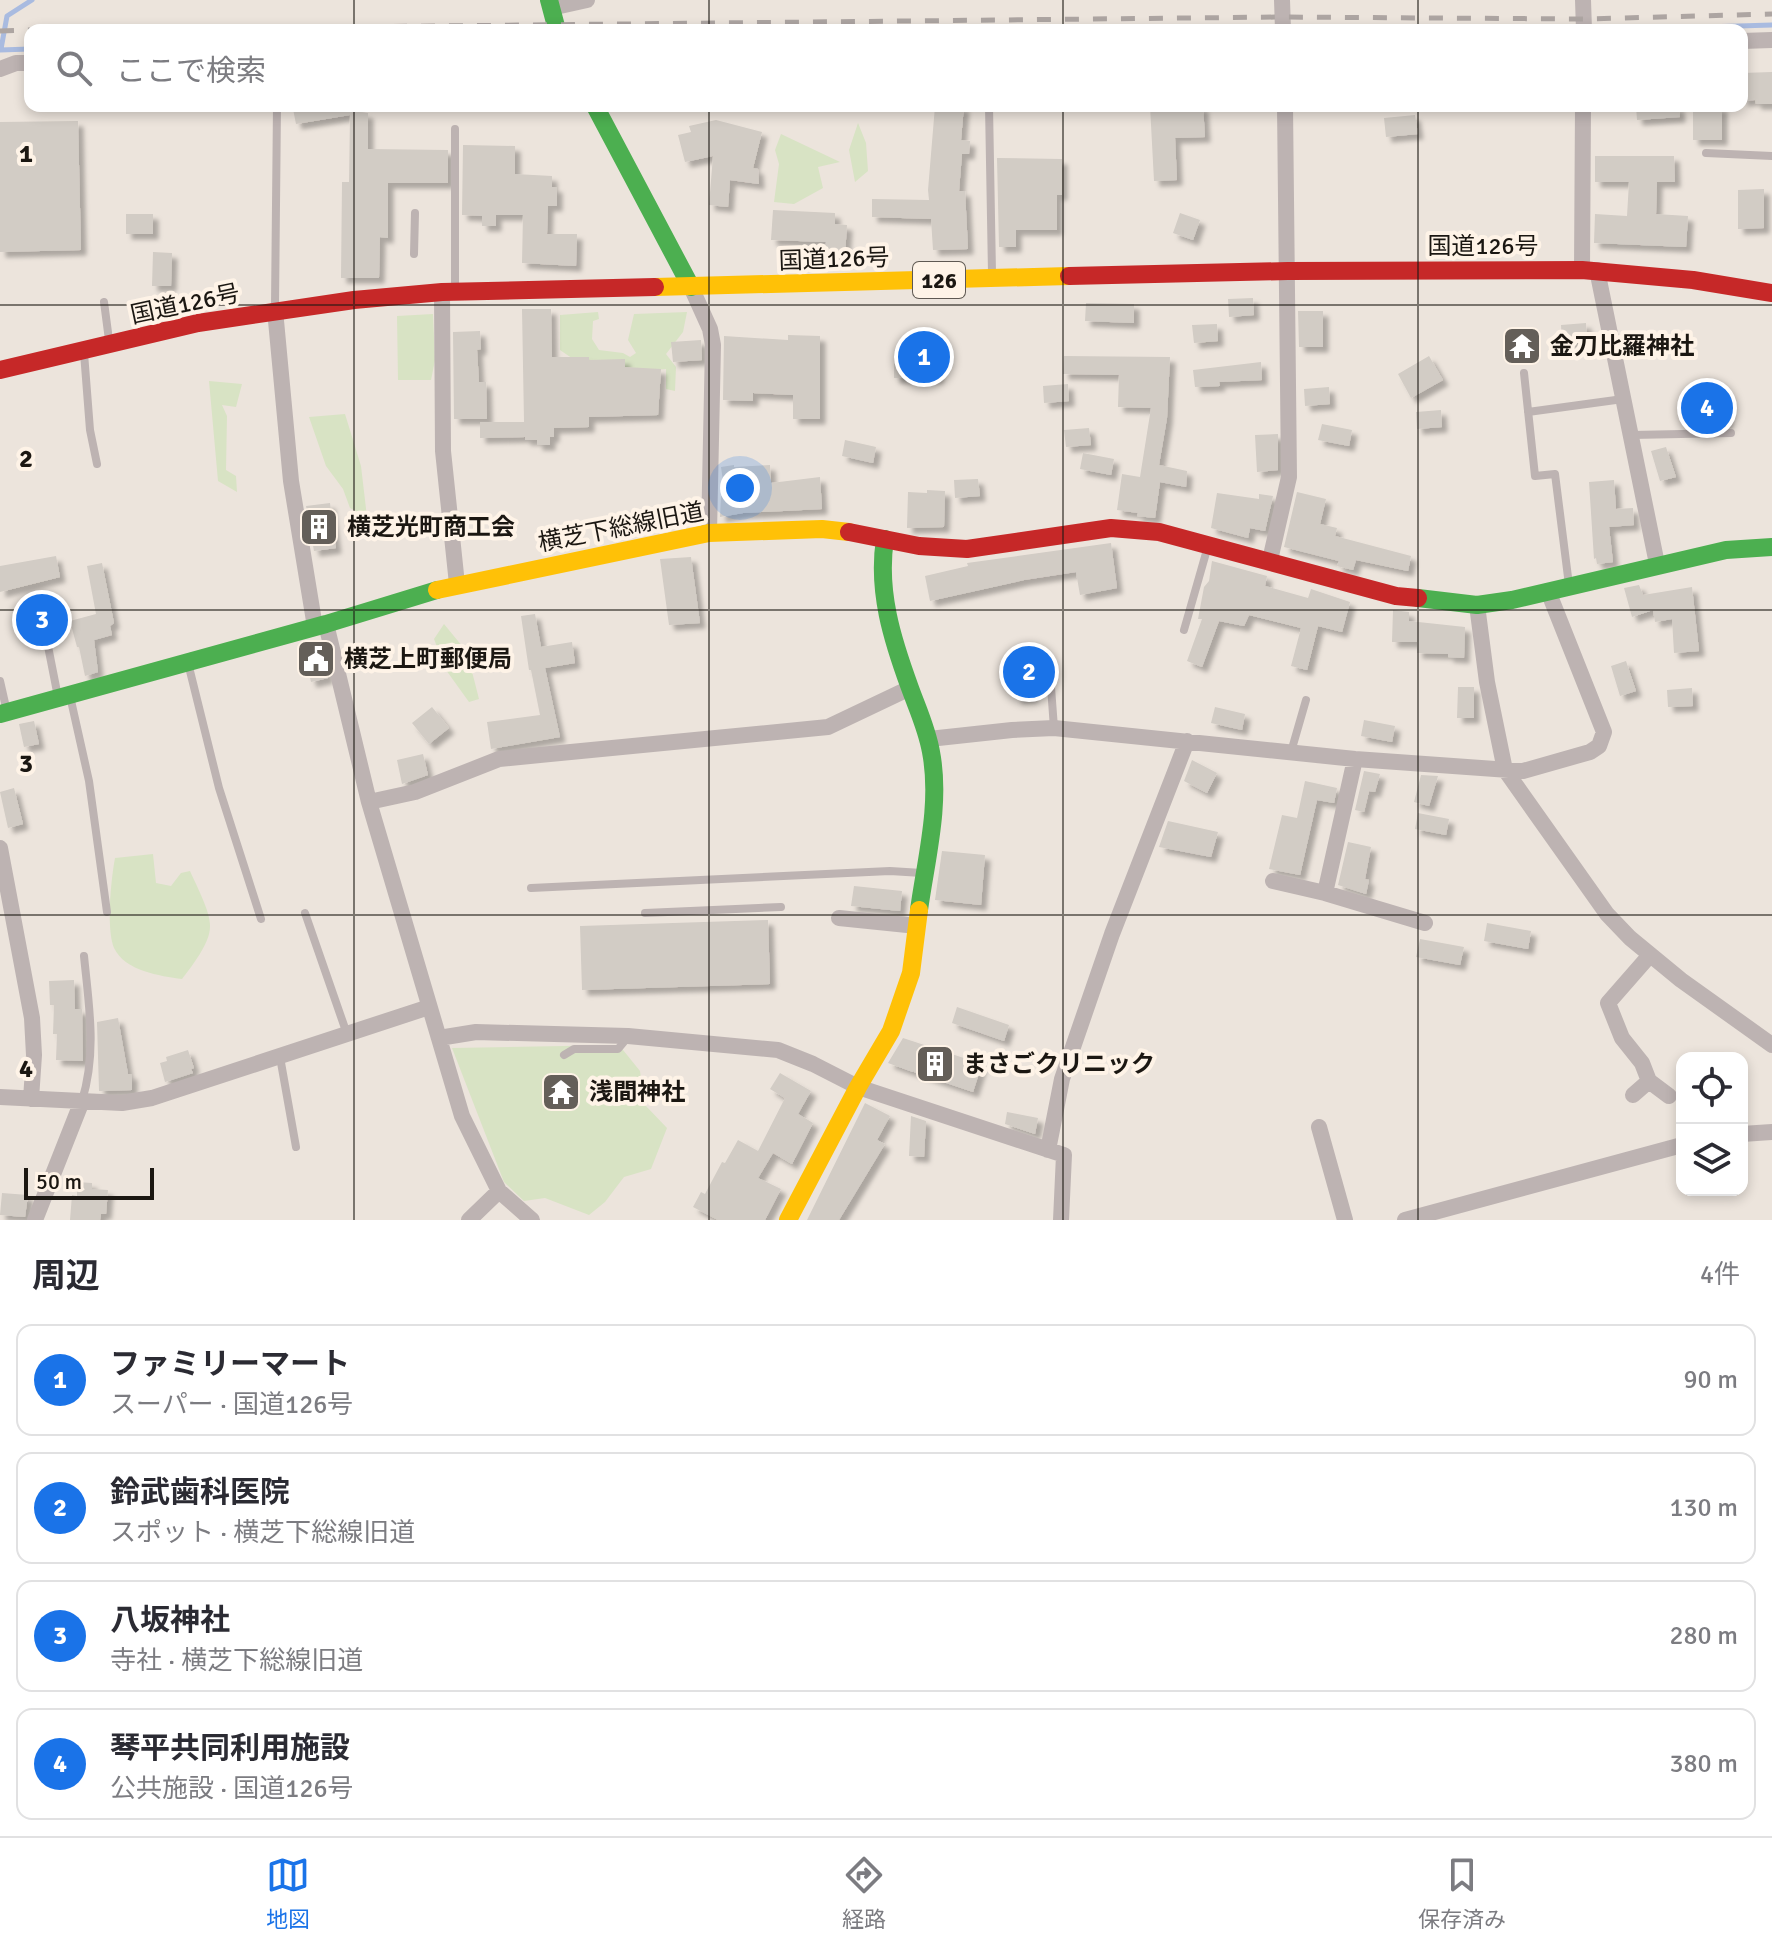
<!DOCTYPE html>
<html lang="ja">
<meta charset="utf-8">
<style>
:root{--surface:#fff;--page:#f7f7f7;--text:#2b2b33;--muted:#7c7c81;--line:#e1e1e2;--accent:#1a73e8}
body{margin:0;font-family:Signika,"Noto Sans JP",sans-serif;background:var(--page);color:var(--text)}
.controls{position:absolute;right:24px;bottom:24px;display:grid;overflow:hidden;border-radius:16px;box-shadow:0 4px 12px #0003}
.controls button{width:72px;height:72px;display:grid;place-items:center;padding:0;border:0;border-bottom:2px solid var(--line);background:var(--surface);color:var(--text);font:40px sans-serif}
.scale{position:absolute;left:24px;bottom:20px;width:130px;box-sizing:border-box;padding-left:8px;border:4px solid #1b1712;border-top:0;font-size:22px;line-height:28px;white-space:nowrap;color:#1b1712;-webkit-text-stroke:6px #fef3e7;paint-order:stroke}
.you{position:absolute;left:740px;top:488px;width:28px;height:28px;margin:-20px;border:6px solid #fff;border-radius:50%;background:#1a73e8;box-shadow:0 0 0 12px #1a73e833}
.badge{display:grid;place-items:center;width:52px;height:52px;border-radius:50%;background:var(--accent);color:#fff;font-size:26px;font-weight:700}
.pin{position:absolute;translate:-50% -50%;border:4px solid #fff;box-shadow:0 2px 8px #0006}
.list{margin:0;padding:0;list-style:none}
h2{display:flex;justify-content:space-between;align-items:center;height:104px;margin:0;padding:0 32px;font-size:34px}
h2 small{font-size:26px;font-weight:400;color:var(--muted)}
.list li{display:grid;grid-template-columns:52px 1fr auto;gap:24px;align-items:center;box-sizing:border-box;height:112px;margin:0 16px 16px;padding:0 16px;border:2px solid var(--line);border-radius:16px}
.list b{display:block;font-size:30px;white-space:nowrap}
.list p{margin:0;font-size:26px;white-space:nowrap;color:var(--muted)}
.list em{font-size:26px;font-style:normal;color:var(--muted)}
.icon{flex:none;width:44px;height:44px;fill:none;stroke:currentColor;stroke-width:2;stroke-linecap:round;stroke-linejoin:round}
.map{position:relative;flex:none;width:1772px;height:1220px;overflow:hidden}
.search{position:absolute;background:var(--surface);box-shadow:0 4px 12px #0003;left:24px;right:24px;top:24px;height:88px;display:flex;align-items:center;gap:20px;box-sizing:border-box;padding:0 28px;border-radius:16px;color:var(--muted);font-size:30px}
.sheet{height:616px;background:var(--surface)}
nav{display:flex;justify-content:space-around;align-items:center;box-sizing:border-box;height:112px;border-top:2px solid var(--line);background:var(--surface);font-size:22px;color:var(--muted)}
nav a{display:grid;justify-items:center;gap:4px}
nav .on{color:var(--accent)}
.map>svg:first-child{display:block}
</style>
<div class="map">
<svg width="1772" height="1220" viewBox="0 0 1772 1220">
<defs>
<filter id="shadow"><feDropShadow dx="5.5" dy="5.5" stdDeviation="2" flood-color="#0004"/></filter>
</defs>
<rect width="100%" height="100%" fill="#ece4dc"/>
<path fill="#d8e3c4" d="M 858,123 L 866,143 L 868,171 L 855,182 L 849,150 Z
M 781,134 L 840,162 L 818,167 L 823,188 L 794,204 L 774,202 L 779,164 L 775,150 Z
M 598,312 L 599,319 L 593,321 L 592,339 L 599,350 L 623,353 L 630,357 L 636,353 L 628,340 L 634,314 L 687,312 L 683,332 L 666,354 L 676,367 L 675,391 L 666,389 L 666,369 L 633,372 L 582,365 L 560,350 L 560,315 Z
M 433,314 L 435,360 L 431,380 L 398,380 L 397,316 Z
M 209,381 L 242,384 L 236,407 L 222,405 L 227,416 L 226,470 L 236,476 L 237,492 L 218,481 Z
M 345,414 L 361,466 L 367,517 L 350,508 L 343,489 L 326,466 L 309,417 Z
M 444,624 L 467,652 L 479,699 L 469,702 L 446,670 L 434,639 Z
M 153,854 L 156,883 L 171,886 L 181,873 L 190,871 C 196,885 211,912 210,927 C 210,943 192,966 182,979 C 160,976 125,971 114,948 C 106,929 111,879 115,858 Z
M 619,1045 L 640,1071 L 645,1105 L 667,1128 L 651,1169 L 624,1177 L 605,1202 L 589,1215 L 545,1198 L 524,1201 L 504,1182 L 452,1048 Z"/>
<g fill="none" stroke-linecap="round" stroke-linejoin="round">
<path stroke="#a9bbe0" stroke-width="5" d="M 1342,30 L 1488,28 L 1557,30
M 1604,30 L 1772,25
M 1,49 L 7,16 L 32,0
M 0,50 L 30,49"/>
</g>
<path fill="#d2ccc5" filter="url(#shadow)" d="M 1772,72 L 1772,104 L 1756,104 L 1755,100 L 1742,101 L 1742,73 Z
M 310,106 L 358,106 L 358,112 L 368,113 L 368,149 L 448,150 L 448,183 L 388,183 L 388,238 L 380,237 L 379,278 L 341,278 L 342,182 L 349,182 L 350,115 L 296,124 L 293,109 Z
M 935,106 L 964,106 L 961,140 L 970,141 L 969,154 L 962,154 L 959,191 L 965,191 L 968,249 L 933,250 L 931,219 L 872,217 L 872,199 L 929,200 L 928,190 Z
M 1150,106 L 1203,106 L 1205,137 L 1175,138 L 1177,180 L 1154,181 Z
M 1636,106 L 1679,106 L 1680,117 L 1637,120 Z
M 1693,106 L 1722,106 L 1722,140 L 1693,140 Z
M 1415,115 L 1418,134 L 1386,137 L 1384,118 Z
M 716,120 L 762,132 L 753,168 L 758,169 L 759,184 L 730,180 L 728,207 L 709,205 L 713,156 L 685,162 L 678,135 L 691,132 L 689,126 Z
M 78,121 L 81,250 L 0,252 L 0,122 Z
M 463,145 L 515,146 L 515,174 L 552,176 L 552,187 L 557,187 L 557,206 L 548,206 L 547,234 L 577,234 L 576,266 L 522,263 L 523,215 L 496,215 L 496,226 L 482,226 L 482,216 L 462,215 Z
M 1595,156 L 1674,156 L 1675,182 L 1657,182 L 1656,214 L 1688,216 L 1686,247 L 1594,243 L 1595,214 L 1627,216 L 1629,182 L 1595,182 Z
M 997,158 L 1062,159 L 1062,195 L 1057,195 L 1057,230 L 1016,230 L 1016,247 L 999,247 Z
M 1764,189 L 1764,228 L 1738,229 L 1738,190 Z
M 773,210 L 835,213 L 835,224 L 847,225 L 845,255 L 825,253 L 826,242 L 771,240 Z
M 1180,213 L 1200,220 L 1193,240 L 1173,233 Z
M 126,214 L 153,214 L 153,234 L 126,234 Z
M 153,252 L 172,253 L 171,286 L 152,286 Z
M 1253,298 L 1254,315 L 1229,317 L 1228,299 Z
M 1086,303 L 1134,304 L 1134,323 L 1085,321 Z
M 522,309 L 551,309 L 552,357 L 589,357 L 589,360 L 625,359 L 625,367 L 661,369 L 658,415 L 589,417 L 589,427 L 554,428 L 554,437 L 550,437 L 550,445 L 537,445 L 537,440 L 525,440 L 525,437 L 480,438 L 480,422 L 524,422 Z
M 1298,311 L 1323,311 L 1323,347 L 1299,347 Z
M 1586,323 L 1587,341 L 1562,343 L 1561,325 Z
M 1217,324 L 1218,341 L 1194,343 L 1192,325 Z
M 480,331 L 481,349 L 477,350 L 479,382 L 486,382 L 487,419 L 454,419 L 453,332 Z
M 788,335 L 820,336 L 820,419 L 793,419 L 793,395 L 753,393 L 753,401 L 723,400 L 724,336 L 788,340 Z
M 701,340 L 702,360 L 673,362 L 671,342 Z
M 894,350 L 938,350 L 938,378 L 894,378 Z
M 1064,356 L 1170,357 L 1167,418 L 1159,465 L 1187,471 L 1186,487 L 1160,482 L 1155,518 L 1137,516 L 1138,513 L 1117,510 L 1122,474 L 1140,477 L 1151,408 L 1118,407 L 1119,375 L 1063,374 Z
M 1429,356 L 1443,380 L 1411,398 L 1398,374 Z
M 1261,362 L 1262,380 L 1219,382 L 1220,386 L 1195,387 L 1193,370 Z
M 1068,384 L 1069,401 L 1044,403 L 1043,386 Z
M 1329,387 L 1330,404 L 1305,406 L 1304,389 Z
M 1688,393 L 1728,394 L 1727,423 L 1687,422 Z
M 1441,410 L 1442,427 L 1417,429 L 1416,412 Z
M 1322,424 L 1352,430 L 1349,446 L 1318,440 Z
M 1089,428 L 1091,445 L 1066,447 L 1064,430 Z
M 1278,434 L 1278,470 L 1257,472 L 1255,435 Z
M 845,440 L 876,447 L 873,463 L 842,456 Z
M 1666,447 L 1676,477 L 1660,481 L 1651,451 Z
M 1083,453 L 1114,459 L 1111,475 L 1080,469 Z
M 734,465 L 734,467 L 770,465 L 771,483 L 820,477 L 822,509 L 743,513 L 720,517 L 721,496 L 725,495 L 721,467 Z
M 978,479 L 980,496 L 955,498 L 954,480 Z
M 1614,480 L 1616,509 L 1633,508 L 1634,525 L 1609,527 L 1613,562 L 1597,564 L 1596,558 L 1594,559 L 1589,482 Z
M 927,490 L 945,491 L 944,527 L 907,528 L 908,492 L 927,493 Z
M 1297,492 L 1326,499 L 1320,524 L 1337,528 L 1335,536 L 1411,556 L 1408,571 L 1356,560 L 1353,570 L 1337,566 L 1339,561 L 1284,547 Z
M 1217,493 L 1259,499 L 1259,494 L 1273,496 L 1265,531 L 1250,528 L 1248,538 L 1211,528 Z
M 330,503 L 336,548 L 314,551 L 306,506 Z
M 1111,543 L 1117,588 L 1080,595 L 1076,572 L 1024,580 L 930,601 L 925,576 L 968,566 L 967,563 Z
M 56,556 L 60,577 L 0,592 L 0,566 Z
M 691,557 L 700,623 L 669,625 L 660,559 Z
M 1212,561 L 1267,576 L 1265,586 L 1308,598 L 1311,589 L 1350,602 L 1342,632 L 1318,626 L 1307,670 L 1291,666 L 1301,628 L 1249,615 L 1244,626 L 1219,621 L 1202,667 L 1187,661 L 1202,619 L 1198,619 L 1204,587 L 1209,581 Z
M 102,563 L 114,623 L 110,626 L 112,635 L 94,640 L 98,672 L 85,676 L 79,647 L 77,647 L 70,621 L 96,614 L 87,566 Z
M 1639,585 L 1643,595 L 1692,587 L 1699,651 L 1674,653 L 1672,619 L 1655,622 L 1653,610 L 1632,617 L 1624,588 Z
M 1393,610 L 1409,612 L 1409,621 L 1465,627 L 1464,658 L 1448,657 L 1448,654 L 1417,653 L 1417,642 L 1392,642 Z
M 535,614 L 541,647 L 572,642 L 575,663 L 545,668 L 560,737 L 491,749 L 487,722 L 540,715 L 531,670 L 529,670 L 521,616 Z
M 319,641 L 328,678 L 311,682 L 302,645 Z
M 1042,658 L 1044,686 L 1032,686 L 1032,697 L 1016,698 L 1014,659 Z
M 1626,661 L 1636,691 L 1620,696 L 1611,666 Z
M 1458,687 L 1474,687 L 1474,718 L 1457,718 Z
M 1692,688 L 1693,706 L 1668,707 L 1667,690 Z
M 432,707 L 449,728 L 429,744 L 412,723 Z
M 1215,707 L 1245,714 L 1242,730 L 1211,723 Z
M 1364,720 L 1395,726 L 1392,742 L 1361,736 Z
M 34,721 L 39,744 L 24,747 L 19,724 Z
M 423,754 L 428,775 L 402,784 L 397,760 Z
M 1192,760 L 1217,773 L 1207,793 L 1184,781 Z
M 1364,771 L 1380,774 L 1375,792 L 1369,791 L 1364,812 L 1355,810 Z
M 1421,775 L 1438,776 L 1429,806 L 1414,802 Z
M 1305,781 L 1337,788 L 1334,803 L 1317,800 L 1300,875 L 1269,869 L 1282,815 L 1297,818 Z
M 14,788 L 23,824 L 8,828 L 0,792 Z
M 1418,813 L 1449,819 L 1446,835 L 1415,829 Z
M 1168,821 L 1218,832 L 1211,857 L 1159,847 Z
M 1348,842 L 1371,847 L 1365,879 L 1369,880 L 1366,894 L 1338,885 Z
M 942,851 L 985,855 L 981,905 L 935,900 Z
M 854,886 L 902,891 L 900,911 L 851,906 Z
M 768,920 L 770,984 L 582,990 L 580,926 Z
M 1487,923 L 1531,931 L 1528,949 L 1484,941 Z
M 1420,939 L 1464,947 L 1460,965 L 1416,957 Z
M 74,980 L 75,1009 L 82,1009 L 83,1061 L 56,1060 L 57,1034 L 53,1034 L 54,1005 L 50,1005 L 49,981 Z
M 957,1007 L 1009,1025 L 1004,1041 L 952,1023 Z
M 118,1018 L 128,1074 L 132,1074 L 132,1090 L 99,1091 L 97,1022 Z
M 903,1038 L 982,1064 L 973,1092 L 914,1072 L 914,1070 L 913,1072 L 888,1063 Z
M 188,1050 L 194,1068 L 191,1069 L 193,1073 L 165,1082 L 160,1063 L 167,1061 L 166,1057 Z
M 780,1073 L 811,1091 L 798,1114 L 813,1123 L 792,1164 L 773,1153 L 758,1178 L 781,1189 L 765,1220 L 718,1220 L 693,1207 L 701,1192 L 705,1194 L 722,1162 L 725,1163 L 738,1140 L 758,1151 L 785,1098 L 770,1089 Z
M 865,1103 L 890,1116 L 877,1140 L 885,1144 L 839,1220 L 807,1220 Z
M 1007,1112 L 1038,1118 L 1035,1134 L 1005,1124 Z
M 911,1116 L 926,1121 L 924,1157 L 909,1156 Z
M 77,1182 L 92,1183 L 92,1189 L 108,1190 L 106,1214 L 101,1214 L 100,1220 L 70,1220 L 72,1195 L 77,1196 Z
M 2,1193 L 28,1195 L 25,1217 L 0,1215 Z"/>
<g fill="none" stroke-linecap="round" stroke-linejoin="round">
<path stroke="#bdb3b2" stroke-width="8" d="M 989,106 L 992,273
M 1706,153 L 1772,156
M 414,254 L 415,213
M 455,288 L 455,129
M 104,302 L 109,340
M 275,305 L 277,106
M 84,353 L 90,430 L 97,464
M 1524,373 L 1535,476 L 1555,474 L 1569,585
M 1528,412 L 1623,399
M 1632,435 L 1731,433
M 1184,630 L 1208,546
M 45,631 L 58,697
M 1049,660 L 1054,728
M 188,663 L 219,788 L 261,919
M 0,681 L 7,712
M 70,696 L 89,781 L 107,912
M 1291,752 L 1306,700
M 531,888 L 890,871 L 922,873
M 305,913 L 347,1034
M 645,913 L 781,907
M 564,1055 L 574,1049 L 618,1049 L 628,1037
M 280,1057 L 296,1147
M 82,1101 C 97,1051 89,1007 84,956"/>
<path stroke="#bdb3b2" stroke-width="16" d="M 1282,0 L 1283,30
M 1583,0 L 1584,30
M 551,8 L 587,0
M 1742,41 L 1772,40
M 0,69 L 16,63 L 30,63
M 1582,270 L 1583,106
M 1597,270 L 1657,564
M 691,287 L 710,329 L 713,345 L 709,533
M 442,292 L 443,451 L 457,584
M 275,310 L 291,481 L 315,627
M 1270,560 L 1289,477 L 1285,106
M 1477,605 L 1487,682 L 1505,770 L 1607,914 L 1630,938 L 1681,980 L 1772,1045
M 326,624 L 369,802 L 462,1116 L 499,1191 L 532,1220
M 929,739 L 1012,730 L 1054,728 L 1355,759 L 1523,771 L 1590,752 L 1599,746 L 1604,732 L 1548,591
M 1355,759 L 1325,893 L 1425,923
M 369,802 L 415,792 L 499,759 L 828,727 L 910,688
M 0,848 L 32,1018 L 34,1055 L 31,1099
M 1273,881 L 1325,893
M 839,918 L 917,926
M 1650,955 L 1608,1003 L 1622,1038 L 1642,1063 L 1649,1081 L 1669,1096
M 439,1038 L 476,1032 L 628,1036 L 778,1050 L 813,1064 L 858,1087 L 1064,1155 L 1061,1220
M 1633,1095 L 1649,1081
M 0,1097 L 122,1103 L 152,1098 L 429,1007
M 1319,1127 L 1345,1220
M 1742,1134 L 1772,1132
M 1048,1150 L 1062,1079 L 1112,934 L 1187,741
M 35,1220 L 82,1101
M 469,1220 L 499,1191
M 1405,1220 L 1682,1145"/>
<path stroke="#4caf50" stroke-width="18" d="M 549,0 L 557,30
M 595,106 L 691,287
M 885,539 C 877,591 892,639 910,688 C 918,710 927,729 931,752 C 941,804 926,859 919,910
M 1418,598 L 1477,605 L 1512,600 L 1726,550 L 1772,547
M 0,714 L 326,624 L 437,590"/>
<path stroke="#ffc107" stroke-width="18" d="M 655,287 L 1069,276
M 437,590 L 709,533 L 822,529 L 849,532
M 788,1220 L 858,1087 L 891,1031 L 911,973 L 919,910"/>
<path stroke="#c62828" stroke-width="18" d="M 1069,276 L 1288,271 L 1582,270 L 1693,280 L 1772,293
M 0,370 L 198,323 L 354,300 L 442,292 L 655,287
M 849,532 L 919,546 L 967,549 L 1111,528 L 1159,532 L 1396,596 L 1418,598"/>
<path stroke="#ada5a2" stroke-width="5" stroke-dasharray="14 14" stroke-linecap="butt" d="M 57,30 L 1282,17 L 1583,19 L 1772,14
M 0,31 L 30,30"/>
</g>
<path fill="none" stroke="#1b1712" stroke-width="2" stroke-opacity="0.55" d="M 354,0 L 354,30M 709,0 L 709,30M 1063,0 L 1063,30M 1418,0 L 1418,30M 354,106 L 354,1220M 709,106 L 709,1220M 1063,106 L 1063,1220M 1418,106 L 1418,1220M 0,305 L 1772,305M 0,610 L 1772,610M 0,915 L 1772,915"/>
<defs>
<g id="temple-square" transform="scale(2)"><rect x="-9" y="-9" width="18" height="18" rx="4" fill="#645f59" stroke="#fef3e7"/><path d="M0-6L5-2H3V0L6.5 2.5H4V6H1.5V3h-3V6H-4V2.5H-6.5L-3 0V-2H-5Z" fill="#fff"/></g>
<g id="building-square" transform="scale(2)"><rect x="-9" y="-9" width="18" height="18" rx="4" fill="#645f59" stroke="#fef3e7"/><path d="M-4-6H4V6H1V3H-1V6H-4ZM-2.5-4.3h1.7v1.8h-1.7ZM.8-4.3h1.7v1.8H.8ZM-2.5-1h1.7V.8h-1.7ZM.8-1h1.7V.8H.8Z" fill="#fff"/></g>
<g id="civic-square" transform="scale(2)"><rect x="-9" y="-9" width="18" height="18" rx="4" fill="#645f59" stroke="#fef3e7"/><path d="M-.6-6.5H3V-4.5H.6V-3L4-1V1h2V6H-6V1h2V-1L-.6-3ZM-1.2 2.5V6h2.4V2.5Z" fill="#fff"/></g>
</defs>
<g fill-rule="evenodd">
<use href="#temple-square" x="1522" y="346"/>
<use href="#building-square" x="319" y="527"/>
<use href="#civic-square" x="316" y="659"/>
<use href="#building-square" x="935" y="1064"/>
<use href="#temple-square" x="561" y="1092"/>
</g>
<g text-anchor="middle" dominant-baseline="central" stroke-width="8" stroke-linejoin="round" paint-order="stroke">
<rect fill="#fef3e7" stroke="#5f5952" stroke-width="2" x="913" y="262" width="52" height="36" rx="6"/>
<g font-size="22" font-weight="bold" fill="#1b1712">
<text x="939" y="280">126</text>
</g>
<g font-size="24" fill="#1b1712" stroke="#fef3e7">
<text x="1483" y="246">国道126号</text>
<text transform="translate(834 259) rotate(-2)">国道126号</text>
<text transform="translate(185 304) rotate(-12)">国道126号</text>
<text transform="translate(621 527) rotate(-11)">横芝下総線旧道</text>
</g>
<g font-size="24" font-weight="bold" fill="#1b1712" stroke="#fef3e7" text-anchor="start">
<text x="1550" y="346">金刀比羅神社</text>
<text x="347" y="527">横芝光町商工会</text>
<text x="344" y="659">横芝上町郵便局</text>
<text x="963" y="1064">まさごクリニック</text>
<text x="589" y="1092">浅間神社</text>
</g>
</g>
<g font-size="26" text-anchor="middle" font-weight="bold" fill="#1b1712" stroke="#fef3e7" stroke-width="8" stroke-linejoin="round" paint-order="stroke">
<text x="26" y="162">1</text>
<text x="26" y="467">2</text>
<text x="26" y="772">3</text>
<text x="26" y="1077">4</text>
</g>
</svg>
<div class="controls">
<button><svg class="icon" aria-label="locate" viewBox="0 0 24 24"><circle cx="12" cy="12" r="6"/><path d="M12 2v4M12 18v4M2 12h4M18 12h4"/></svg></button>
<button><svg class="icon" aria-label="layers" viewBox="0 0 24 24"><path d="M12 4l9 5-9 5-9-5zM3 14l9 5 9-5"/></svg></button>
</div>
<div class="scale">50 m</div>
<div class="you"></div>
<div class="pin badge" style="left:924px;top:357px">1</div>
<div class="pin badge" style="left:1029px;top:672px">2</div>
<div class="pin badge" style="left:42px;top:620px">3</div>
<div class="pin badge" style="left:1707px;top:408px">4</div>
<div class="search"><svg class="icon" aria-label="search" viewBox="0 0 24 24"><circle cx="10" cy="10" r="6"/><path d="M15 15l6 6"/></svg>ここで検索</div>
</div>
<section class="sheet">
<h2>周辺<small>4件</small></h2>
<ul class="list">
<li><span class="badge">1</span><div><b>ファミリーマート</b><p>スーパー · 国道126号</p></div><em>90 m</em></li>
<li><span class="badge">2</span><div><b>鈴武歯科医院</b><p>スポット · 横芝下総線旧道</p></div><em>130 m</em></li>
<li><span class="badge">3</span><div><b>八坂神社</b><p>寺社 · 横芝下総線旧道</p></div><em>280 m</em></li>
<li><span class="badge">4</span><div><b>琴平共同利用施設</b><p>公共施設 · 国道126号</p></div><em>380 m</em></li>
</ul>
</section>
<nav>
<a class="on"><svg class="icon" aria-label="map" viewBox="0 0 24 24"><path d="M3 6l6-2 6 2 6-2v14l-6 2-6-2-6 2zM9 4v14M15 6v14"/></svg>地図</a>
<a><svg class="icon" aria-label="directions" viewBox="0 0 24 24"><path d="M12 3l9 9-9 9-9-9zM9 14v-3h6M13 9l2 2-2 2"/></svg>経路</a>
<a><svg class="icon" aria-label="saved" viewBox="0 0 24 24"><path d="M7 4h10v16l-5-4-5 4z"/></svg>保存済み</a>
</nav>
